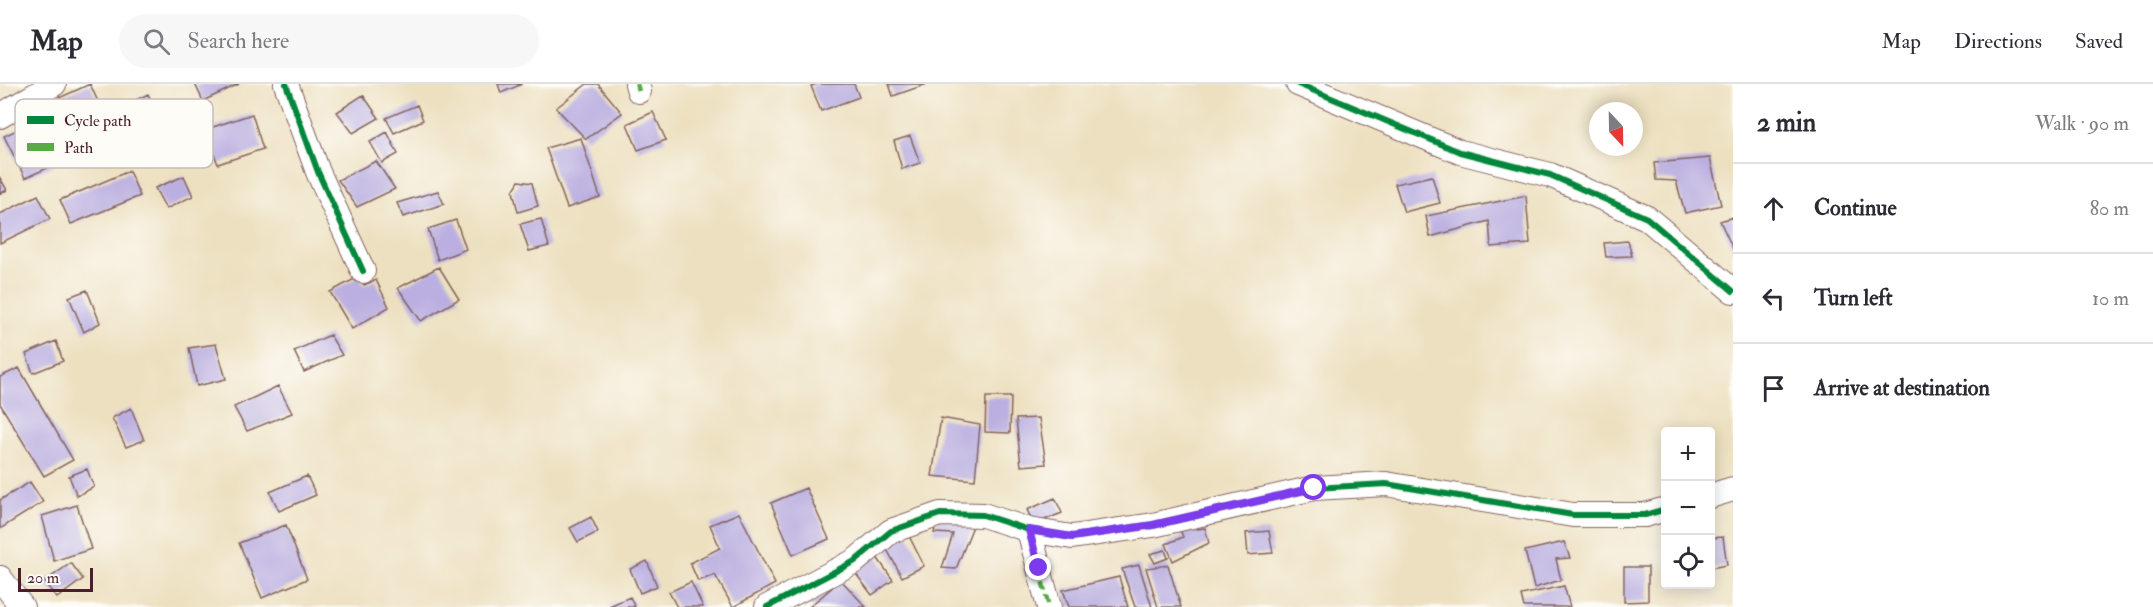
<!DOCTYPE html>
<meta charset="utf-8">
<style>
:root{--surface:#fff;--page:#f7f7f7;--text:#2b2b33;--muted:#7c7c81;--line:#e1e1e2}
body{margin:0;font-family:"IM FELL Double Pica",serif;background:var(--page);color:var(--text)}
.controls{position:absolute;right:18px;bottom:18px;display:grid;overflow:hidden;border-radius:6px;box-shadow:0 3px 15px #0003}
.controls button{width:54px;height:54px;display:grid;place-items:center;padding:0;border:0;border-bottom:2px solid var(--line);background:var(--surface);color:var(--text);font:30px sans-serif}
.compass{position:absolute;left:1589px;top:18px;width:54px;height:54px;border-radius:50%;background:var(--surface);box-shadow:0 3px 15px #0003;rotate:158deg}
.scale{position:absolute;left:18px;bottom:15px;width:75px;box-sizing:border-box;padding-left:6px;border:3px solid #4a1f2b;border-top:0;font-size:16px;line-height:21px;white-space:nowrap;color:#4a1f2b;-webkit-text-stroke:4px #fdfcf7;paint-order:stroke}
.stop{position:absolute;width:18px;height:18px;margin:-14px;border:4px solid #7c3aed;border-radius:50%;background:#fff}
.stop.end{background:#7c3aed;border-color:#fff;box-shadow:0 2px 6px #0008}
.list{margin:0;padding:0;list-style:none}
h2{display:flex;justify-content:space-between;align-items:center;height:78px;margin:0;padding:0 24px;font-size:26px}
h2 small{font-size:20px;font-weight:400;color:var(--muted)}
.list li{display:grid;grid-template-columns:39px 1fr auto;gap:18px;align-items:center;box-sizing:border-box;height:90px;padding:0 24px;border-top:2px solid var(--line)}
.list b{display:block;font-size:22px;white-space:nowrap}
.list em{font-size:20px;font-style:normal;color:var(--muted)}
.icon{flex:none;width:33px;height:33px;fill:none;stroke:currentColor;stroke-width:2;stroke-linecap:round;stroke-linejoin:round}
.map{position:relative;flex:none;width:1733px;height:523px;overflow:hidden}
header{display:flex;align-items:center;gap:36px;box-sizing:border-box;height:84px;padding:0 30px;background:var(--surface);border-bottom:2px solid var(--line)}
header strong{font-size:28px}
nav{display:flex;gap:33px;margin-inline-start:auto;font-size:21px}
.search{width:420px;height:54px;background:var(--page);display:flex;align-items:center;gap:15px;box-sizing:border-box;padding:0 21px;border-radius:33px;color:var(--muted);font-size:22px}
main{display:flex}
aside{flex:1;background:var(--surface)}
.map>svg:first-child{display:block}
</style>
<header>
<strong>Map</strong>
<div class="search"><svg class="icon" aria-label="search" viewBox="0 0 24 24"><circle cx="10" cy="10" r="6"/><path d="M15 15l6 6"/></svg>Search here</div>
<nav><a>Map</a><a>Directions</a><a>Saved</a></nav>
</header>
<main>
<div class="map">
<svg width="1733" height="523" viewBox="0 0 1733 523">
<rect width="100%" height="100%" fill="#fdfcf7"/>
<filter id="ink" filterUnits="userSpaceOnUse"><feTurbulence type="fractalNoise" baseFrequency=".0167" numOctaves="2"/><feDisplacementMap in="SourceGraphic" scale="12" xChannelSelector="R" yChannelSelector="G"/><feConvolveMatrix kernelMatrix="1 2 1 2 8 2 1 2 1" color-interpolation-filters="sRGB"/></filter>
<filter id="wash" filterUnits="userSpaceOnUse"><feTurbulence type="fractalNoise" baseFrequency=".008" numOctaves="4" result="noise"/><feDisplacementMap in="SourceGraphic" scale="24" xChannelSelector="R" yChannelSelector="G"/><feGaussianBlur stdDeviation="1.35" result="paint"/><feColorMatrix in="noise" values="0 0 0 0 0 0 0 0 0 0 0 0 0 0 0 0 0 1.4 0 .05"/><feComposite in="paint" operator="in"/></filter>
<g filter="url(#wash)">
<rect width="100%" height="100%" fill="#ede0c0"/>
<g id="blocks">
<path fill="#baafe0" d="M 90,0 L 109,42 L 80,56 L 59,14 Z
M 195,0 L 239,0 L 203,17 Z
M 498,0 L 522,0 L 501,9 Z
M 587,0 L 598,0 L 622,29 L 586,55 L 556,24 Z
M 817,0 L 854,0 L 859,13 L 821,27 L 811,2 Z
M 889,0 L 927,0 L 893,12 Z
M 148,10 L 161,35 L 127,51 L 114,27 Z
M 363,11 L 379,34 L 353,49 L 337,28 Z
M 417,21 L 423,36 L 394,49 L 386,34 Z
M 653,28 L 666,56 L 638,66 L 627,40 Z
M 252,30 L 263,65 L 218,80 L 204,46 Z
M 25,42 L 36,66 L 53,59 L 61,78 L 25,94 L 4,52 Z
M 387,48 L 398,70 L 382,79 L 370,58 Z
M 910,52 L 920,79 L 902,85 L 894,57 Z
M 581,54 L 600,113 L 567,124 L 546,64 Z
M 1710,74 L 1721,121 L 1685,129 L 1676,97 L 1656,96 L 1654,79 Z
M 376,77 L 395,105 L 357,123 L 338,96 Z
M 129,87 L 140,112 L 71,140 L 60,116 Z
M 184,92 L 193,112 L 166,125 L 155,104 Z
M 1432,92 L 1440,119 L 1404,128 L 1395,100 Z
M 0,94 L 7,106 L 0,110 Z
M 519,97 L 532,99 L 538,122 L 518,128 L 513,107 Z
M 438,107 L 444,120 L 403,133 L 397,119 Z
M 38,111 L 50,135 L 0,159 L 0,130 Z
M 1526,112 L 1530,160 L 1491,163 L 1489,137 L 1430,153 L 1426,132 Z
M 1733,133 L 1733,165 L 1720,137 Z
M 541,135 L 549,162 L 529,167 L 520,140 Z
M 456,136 L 466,165 L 438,176 L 428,145 Z
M 1628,157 L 1632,172 L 1606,173 L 1604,159 Z
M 439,183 L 459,215 L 421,237 L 398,204 Z
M 360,192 L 364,201 L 376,196 L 389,223 L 352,245 L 330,208 Z
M 87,206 L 100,239 L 84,248 L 69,213 Z
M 330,251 L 342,271 L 304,288 L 294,267 Z
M 56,257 L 63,277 L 33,289 L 26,270 Z
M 216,260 L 226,295 L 197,302 L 189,264 Z
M 19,284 L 73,376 L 44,392 L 0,320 L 0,293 Z
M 278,302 L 292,329 L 247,347 L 234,323 Z
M 986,313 L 1011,313 L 1010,349 L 985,348 Z
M 131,324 L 144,356 L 126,363 L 112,334 Z
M 941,334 L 980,341 L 975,396 L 932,392 Z
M 1039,334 L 1046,380 L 1021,382 L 1016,335 Z
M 87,385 L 94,403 L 77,412 L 69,392 Z
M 307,392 L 316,411 L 279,427 L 270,408 Z
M 30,398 L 43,418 L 0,445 L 0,416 Z
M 806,404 L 829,455 L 793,471 L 771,419 Z
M 1055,414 L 1062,429 L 1034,440 L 1027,426 Z
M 77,421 L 91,465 L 54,477 L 42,432 Z
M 739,429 L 775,500 L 733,523 L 715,491 L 698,497 L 690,479 L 720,464 L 710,441 Z
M 591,433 L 598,448 L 578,458 L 570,444 Z
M 938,434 L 975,437 L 956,485 L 942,484 L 953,450 L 934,449 Z
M 1193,437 L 1197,445 L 1205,444 L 1209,459 L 1173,477 L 1166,460 L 1183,453 L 1179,443 Z
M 286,441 L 307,495 L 262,514 L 239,459 Z
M 906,446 L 924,482 L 902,493 L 883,458 Z
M 1269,447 L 1273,469 L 1248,471 L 1246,449 Z
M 1723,453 L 1727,481 L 1710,484 L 1710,454 Z
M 1564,458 L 1570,474 L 1556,475 L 1561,496 L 1534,504 L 1525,467 Z
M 1165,466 L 1168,474 L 1155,479 L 1150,470 Z
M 876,472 L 893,496 L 872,511 L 853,486 Z
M 647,477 L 657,502 L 640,509 L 630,485 Z
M 71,479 L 83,495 L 57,514 L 44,498 Z
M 1139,481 L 1152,523 L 1135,523 L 1122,485 Z
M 1168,481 L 1181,523 L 1158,523 L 1146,484 Z
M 1624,483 L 1648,483 L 1648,517 L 1624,518 Z
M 1119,493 L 1128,523 L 1069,523 L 1063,506 Z
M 841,496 L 866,523 L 809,523 Z
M 691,498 L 703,523 L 677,523 L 669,508 Z
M 1564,502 L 1570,523 L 1524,523 L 1521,511 Z
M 630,513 L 635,523 L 607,523 Z"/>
</g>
</g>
<g filter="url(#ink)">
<use href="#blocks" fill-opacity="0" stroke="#83635f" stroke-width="1.5"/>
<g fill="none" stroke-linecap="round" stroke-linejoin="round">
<g stroke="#83635f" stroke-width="26">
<path id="street" d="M 286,0 L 318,88 L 363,187
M 637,0 L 639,7
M 1298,0 L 1460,68 L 1550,91 L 1647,134 L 1733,207
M 0,32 L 54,0
M 1710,412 L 1733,405
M 1029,446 L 1049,523
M 0,494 L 22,523
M 767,523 L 855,477 L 891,447 L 940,430 L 983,431 L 1029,446 L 1072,453 L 1153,441 L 1314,404 L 1386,400 L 1573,431 L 1645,431 L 1666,425"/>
</g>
<use href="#street" stroke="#fff" stroke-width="24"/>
<path stroke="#57aa44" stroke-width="4.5" stroke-dasharray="9 4.5" stroke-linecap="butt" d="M 637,0 L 639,7
M 1029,446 L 1049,523"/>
<g stroke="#fdfcf7" stroke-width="10">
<path id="cycleway" d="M 286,0 L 318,88 L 363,187
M 1298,0 L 1460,68 L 1550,91 L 1647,134 L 1733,207
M 767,523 L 855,477 L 891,447 L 940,430 L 983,431 L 1029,446 L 1072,453 L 1153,441 L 1314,404 L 1386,400 L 1573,431 L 1645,431 L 1666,425"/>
</g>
<use href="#cycleway" stroke="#00873e" stroke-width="6"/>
</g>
</g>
<g fill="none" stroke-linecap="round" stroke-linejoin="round" filter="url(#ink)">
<path stroke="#7c3aed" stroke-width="8" d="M 1039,484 L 1029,446 L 1072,453 L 1153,441 L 1314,404"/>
</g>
<rect x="15" y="15" width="198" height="69" rx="9" fill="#fdfcf7" stroke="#c7baba" stroke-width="1.5"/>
<rect x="27" y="32" width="27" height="8" fill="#00873e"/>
<rect x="27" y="59" width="27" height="8" fill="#57aa44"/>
<g font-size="16" fill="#4a1f2b">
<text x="64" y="42">Cycle path</text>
<text x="64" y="69">Path</text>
</g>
</svg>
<div class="controls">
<button>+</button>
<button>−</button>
<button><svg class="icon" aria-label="locate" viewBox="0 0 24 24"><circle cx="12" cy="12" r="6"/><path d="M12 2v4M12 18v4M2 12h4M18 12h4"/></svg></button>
</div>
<svg class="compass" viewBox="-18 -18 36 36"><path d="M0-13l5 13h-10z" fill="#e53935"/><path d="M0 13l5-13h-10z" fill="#7c7c81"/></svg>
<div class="scale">20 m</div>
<div class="stop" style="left:1314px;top:404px"></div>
<div class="stop end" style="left:1039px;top:484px"></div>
</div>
<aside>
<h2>2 min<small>Walk · 90 m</small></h2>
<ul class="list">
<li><svg class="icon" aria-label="ahead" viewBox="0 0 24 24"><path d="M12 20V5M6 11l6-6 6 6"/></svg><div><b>Continue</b></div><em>80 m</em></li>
<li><svg class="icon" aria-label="left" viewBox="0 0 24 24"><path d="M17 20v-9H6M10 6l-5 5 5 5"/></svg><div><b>Turn left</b></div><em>10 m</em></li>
<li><svg class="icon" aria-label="arrive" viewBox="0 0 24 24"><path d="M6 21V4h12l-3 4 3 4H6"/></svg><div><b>Arrive at destination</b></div></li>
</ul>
</aside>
</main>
